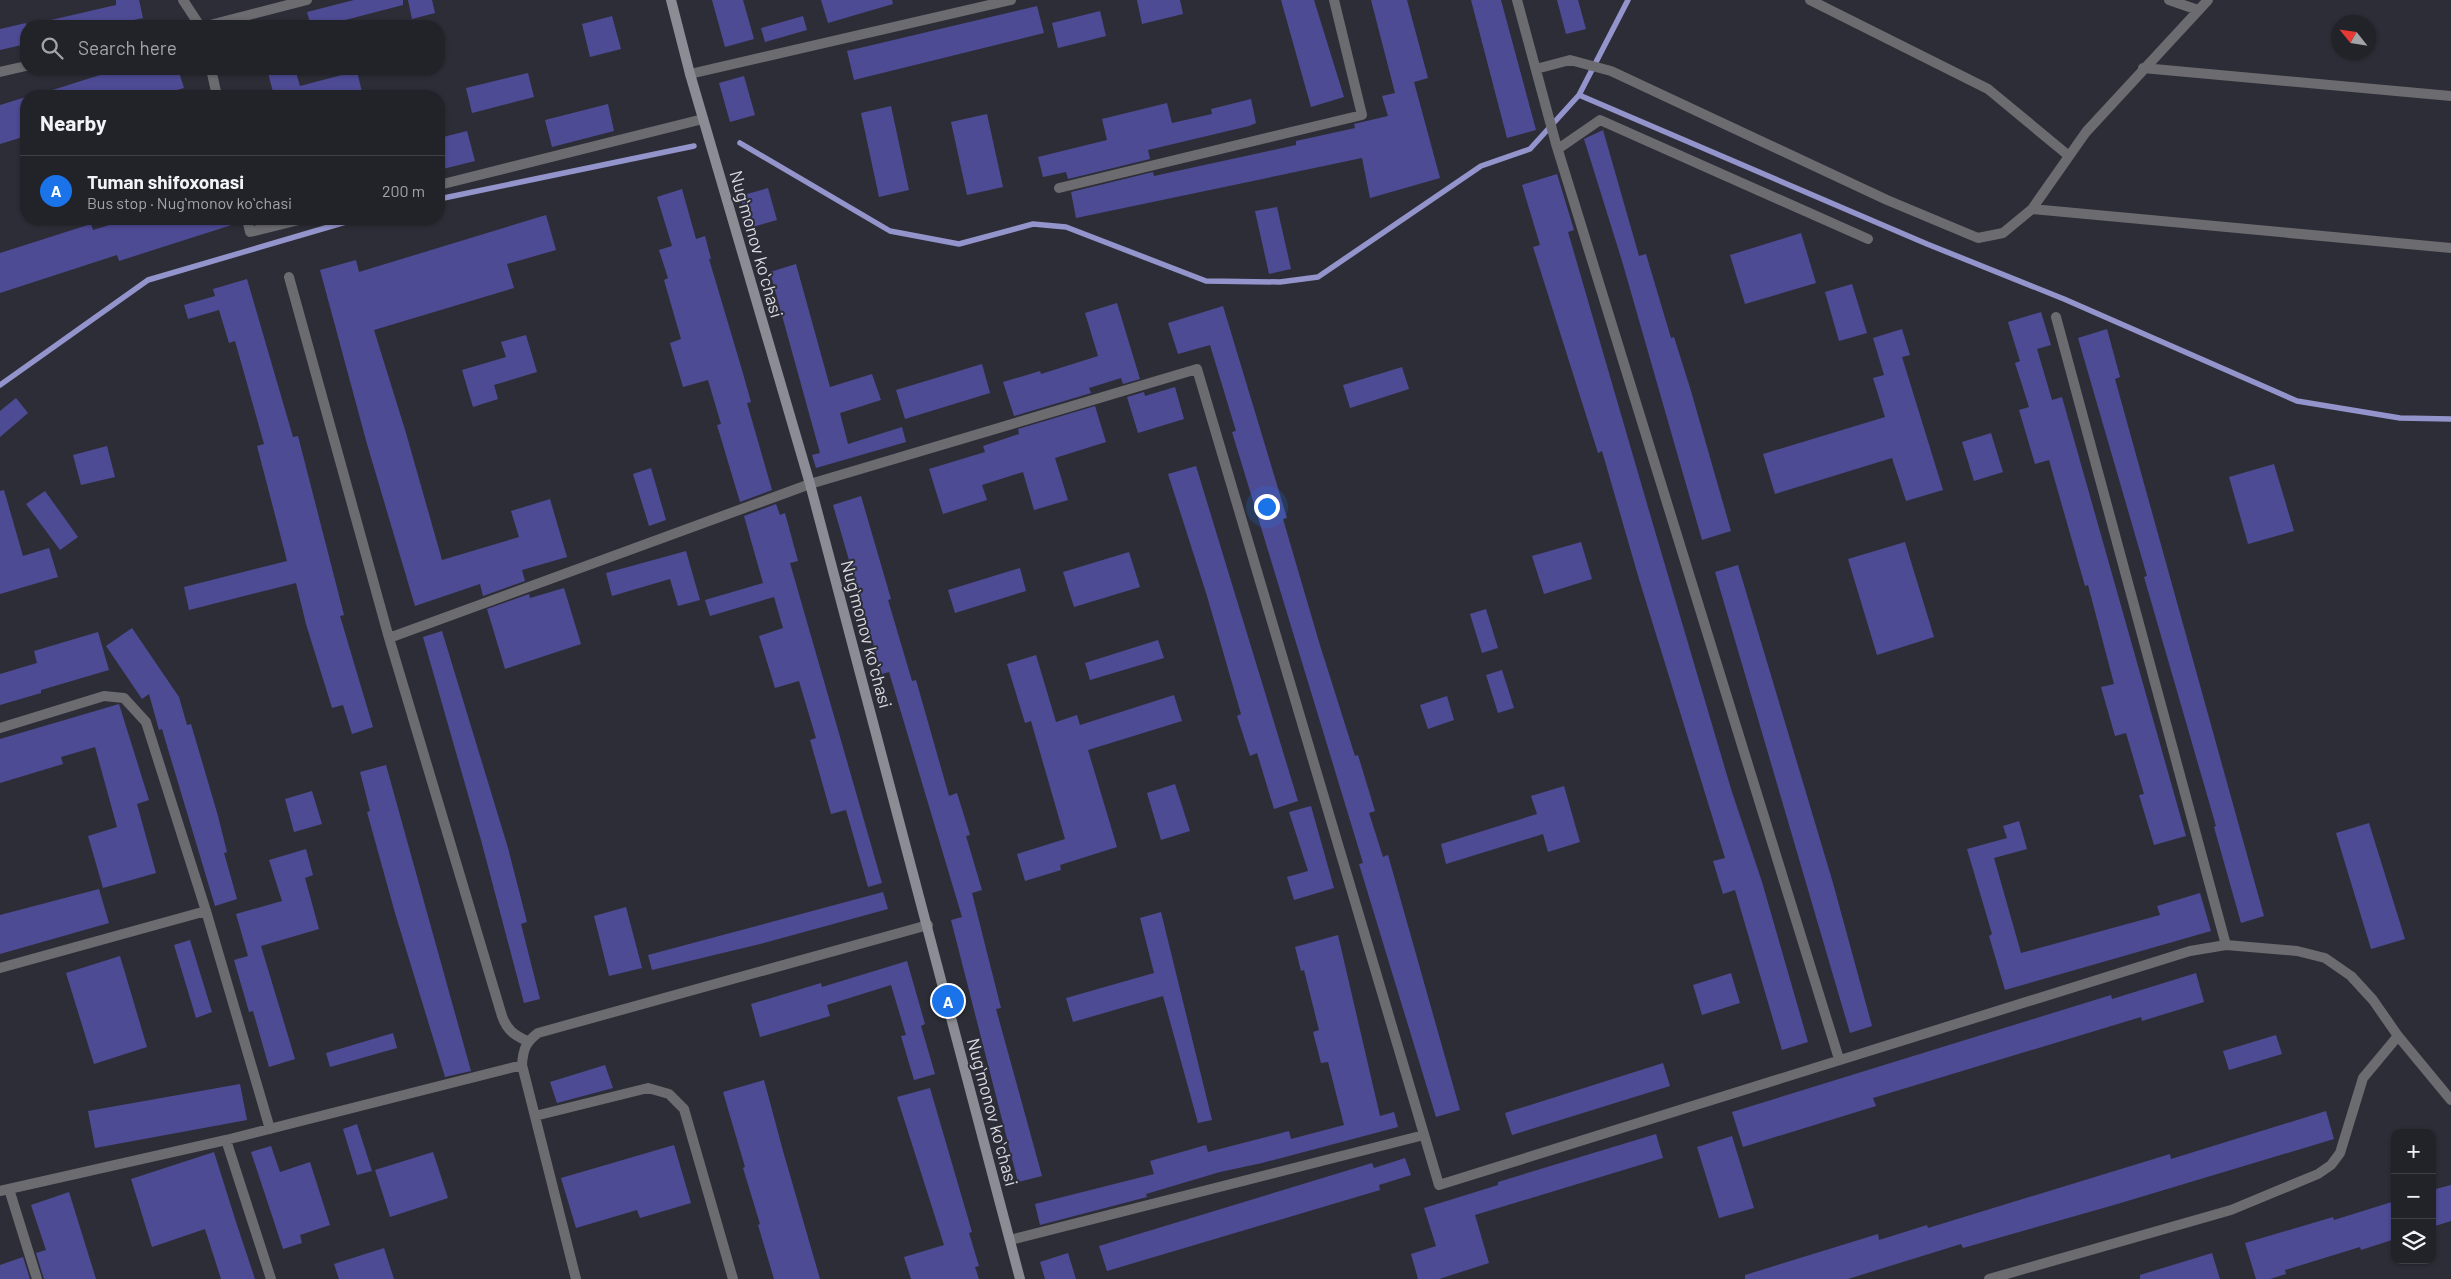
<!DOCTYPE html>
<meta charset="utf-8">
<style>
:root{--surface:#222229;--page:#2e2f35;--text:#f1f3f6;--muted:#a2a4a8;--line:#3f3f46;--accent:#1a73e8}
body{margin:0;font-family:Barlow,sans-serif;background:var(--page);color:var(--text)}
.controls{position:absolute;right:15px;bottom:15px;display:grid;overflow:hidden;border-radius:10px;box-shadow:0 1px 4px #0004}
.controls button{width:45px;height:45px;display:grid;place-items:center;padding:0;border:0;border-bottom:1px solid var(--line);background:var(--surface);color:var(--text);font:25px sans-serif}
.compass{position:absolute;left:2331px;top:15px;width:45px;height:45px;border-radius:50%;background:var(--surface);box-shadow:0 1px 4px #0004;rotate:300deg}
.you{position:absolute;left:1266px;top:506px;width:18px;height:18px;margin:-12px;border:4px solid #fff;border-radius:50%;background:#1a73e8;box-shadow:0 0 0 8px #1a73e833}
.badge{display:grid;place-items:center;width:32px;height:32px;border-radius:50%;background:var(--accent);color:#fff;font-size:16px;font-weight:700}
.pin{position:absolute;translate:-50% -50%;border:2px solid #fff;box-shadow:0 1px 5px #0006}
.list{margin:0;padding:0;list-style:none}
h2{display:flex;justify-content:space-between;align-items:center;height:65px;margin:0;padding:0 20px;font-size:21px}
h2 small{font-size:16px;font-weight:400;color:var(--muted)}
.list li{display:grid;grid-template-columns:32px 1fr auto;gap:15px;align-items:center;box-sizing:border-box;height:70px;padding:0 20px;border-top:1px solid var(--line)}
.list b{display:block;font-size:19px;white-space:nowrap}
.list p{margin:0;font-size:16px;white-space:nowrap;color:var(--muted)}
.list em{font-size:16px;font-style:normal;color:var(--muted)}
.icon{flex:none;width:28px;height:28px;fill:none;stroke:currentColor;stroke-width:2;stroke-linecap:round;stroke-linejoin:round}
.map{position:relative;flex:none;width:2451px;height:1279px;overflow:hidden}
.search{position:absolute;background:var(--surface);box-shadow:0 1px 4px #0004;left:20px;top:20px;width:425px;height:55px;display:flex;align-items:center;gap:12px;box-sizing:border-box;padding:0 18px;border-radius:20px;color:var(--muted);font-size:19px}
.panel{position:absolute;background:var(--surface);box-shadow:0 1px 4px #0004;left:20px;top:90px;width:425px;height:135px;border-radius:20px}
.map>svg:first-child{display:block}
</style>
<div class="map">
<svg width="2451" height="1279" viewBox="0 0 2451 1279">
<rect width="100%" height="100%" fill="#2d2d37"/>
<g fill="none" stroke-linecap="round" stroke-linejoin="round">
<path stroke="#9494cd" stroke-width="5.5" d="M 1579,95 L 1628,0
M 740,143 L 890,231 L 959,244 L 1033,224 L 1066,227 L 1206,281 L 1280,282 L 1318,277 L 1481,166 L 1530,149 L 1579,95 L 1927,244 L 2064,299 L 2297,401 L 2400,418 L 2451,419
M 439,199 L 694,146
M 0,385 L 148,280 L 356,219"/>
</g>
<path fill="#4e4b95" d="M 116,0 L 139,0 L 143,18 L 107,26 L 51,26 L 51,20 L 116,5 Z
M 354,0 L 403,0 L 403,5 L 322,26 L 311,26 L 307,12 Z
M 408,0 L 432,0 L 435,13 L 412,19 Z
M 712,0 L 743,0 L 754,39 L 725,47 Z
M 821,0 L 892,0 L 893,4 L 828,23 Z
M 1137,0 L 1180,0 L 1183,14 L 1142,24 Z
M 1281,0 L 1314,0 L 1344,97 L 1311,107 Z
M 1371,0 L 1407,0 L 1428,78 L 1414,82 L 1440,178 L 1370,198 L 1362,158 L 1076,218 L 1071,192 L 1153,172 L 1154,176 L 1296,145 L 1296,141 L 1355,128 L 1354,124 L 1388,116 L 1382,96 L 1395,93 Z
M 1471,0 L 1501,0 L 1536,130 L 1507,138 Z
M 1557,0 L 1578,0 L 1586,29 L 1566,34 Z
M 1037,6 L 1044,33 L 854,80 L 847,51 Z
M 1100,11 L 1106,36 L 1058,48 L 1052,23 Z
M 612,16 L 621,49 L 590,57 L 582,24 Z
M 803,16 L 807,30 L 765,42 L 761,28 Z
M 26,23 L 26,44 L 0,50 L 0,29 Z
M 119,69 L 178,69 L 184,88 L 157,96 L 43,96 L 43,93 Z
M 267,69 L 295,69 L 300,86 L 357,71 L 362,92 L 347,96 L 274,96 Z
M 528,73 L 534,97 L 472,113 L 466,88 Z
M 744,76 L 755,115 L 730,122 L 719,83 Z
M 26,97 L 26,136 L 0,144 L 0,105 Z
M 1251,99 L 1256,123 L 1249,126 L 1148,150 L 1150,159 L 1068,179 L 1066,172 L 1043,177 L 1038,157 L 1107,140 L 1102,119 L 1167,103 L 1172,123 L 1212,114 L 1211,109 Z
M 608,104 L 614,131 L 552,147 L 545,120 Z
M 891,106 L 909,190 L 879,197 L 861,113 Z
M 987,114 L 1003,187 L 967,195 L 951,122 Z
M 1603,130 L 1639,256 L 1646,254 L 1671,338 L 1674,337 L 1691,391 L 1731,531 L 1702,540 L 1622,261 L 1584,139 Z
M 467,131 L 475,161 L 439,170 L 439,138 Z
M 1557,174 L 1574,230 L 1568,232 L 1652,521 L 1731,789 L 1762,882 L 1808,1042 L 1782,1050 L 1735,890 L 1723,894 L 1713,861 L 1725,858 L 1639,579 L 1602,451 L 1598,453 L 1533,247 L 1540,245 L 1522,185 Z
M 768,188 L 777,220 L 749,228 L 740,196 Z
M 682,189 L 696,239 L 705,236 L 711,259 L 709,259 L 742,370 L 751,402 L 747,403 L 772,490 L 740,502 L 717,425 L 721,424 L 708,380 L 683,387 L 670,343 L 681,339 L 664,280 L 668,278 L 659,250 L 672,246 L 657,197 Z
M 1277,207 L 1291,269 L 1269,274 L 1255,211 Z
M 546,215 L 556,250 L 507,264 L 514,288 L 374,330 L 406,433 L 442,560 L 519,537 L 511,511 L 550,499 L 567,557 L 522,570 L 525,581 L 483,596 L 480,584 L 415,606 L 367,444 L 320,270 L 356,260 L 359,272 Z
M 129,219 L 240,219 L 241,222 L 119,261 L 117,255 L 0,293 L 0,253 L 91,224 L 93,230 Z
M 1801,233 L 1816,283 L 1745,304 L 1730,255 Z
M 796,264 L 830,387 L 872,374 L 881,400 L 840,413 L 848,444 L 902,427 L 906,442 L 816,468 L 812,455 L 820,453 L 770,272 Z
M 247,279 L 293,437 L 298,436 L 344,615 L 340,616 L 373,727 L 352,734 L 343,705 L 332,708 L 306,624 L 296,583 L 189,610 L 184,587 L 287,561 L 257,446 L 264,444 L 235,341 L 229,343 L 219,310 L 188,319 L 184,305 L 215,296 L 213,289 Z
M 1852,284 L 1867,333 L 1839,341 L 1825,292 Z
M 1117,303 L 1140,379 L 1123,384 L 1121,378 L 1089,388 L 1091,393 L 1014,416 L 1003,382 L 1040,371 L 1041,374 L 1098,356 L 1085,313 Z
M 1223,306 L 1287,518 L 1283,519 L 1319,642 L 1355,756 L 1358,755 L 1375,811 L 1369,813 L 1383,857 L 1388,855 L 1460,1110 L 1436,1117 L 1359,864 L 1363,863 L 1232,432 L 1236,431 L 1210,345 L 1178,354 L 1168,323 Z
M 2041,312 L 2051,345 L 2037,349 L 2052,400 L 2062,397 L 2186,836 L 2154,845 L 2139,795 L 2144,794 L 2126,733 L 2115,736 L 2101,687 L 2114,684 L 2088,585 L 2085,586 L 2049,460 L 2035,464 L 2019,410 L 2029,407 L 2015,363 L 2020,361 L 2008,322 Z
M 1902,329 L 1910,355 L 1902,357 L 1943,490 L 1906,501 L 1892,458 L 1775,494 L 1763,454 L 1885,417 L 1873,378 L 1884,375 L 1873,338 Z
M 2107,329 L 2120,377 L 2115,379 L 2264,916 L 2241,923 L 2214,827 L 2216,826 L 2144,577 L 2147,576 L 2078,338 Z
M 526,335 L 537,372 L 494,385 L 498,399 L 473,407 L 462,370 L 506,357 L 501,342 Z
M 982,364 L 990,393 L 905,419 L 896,390 Z
M 1402,367 L 1409,389 L 1350,408 L 1343,385 Z
M 1175,387 L 1184,419 L 1138,433 L 1127,397 L 1144,392 L 1145,396 Z
M 16,398 L 28,413 L 0,437 L 0,411 Z
M 1095,406 L 1106,442 L 1055,458 L 1068,500 L 1034,510 L 1023,472 L 982,485 L 987,500 L 943,514 L 929,469 L 985,452 L 983,446 L 1019,434 L 1018,429 Z
M 1991,433 L 2003,472 L 1974,481 L 1962,442 Z
M 107,446 L 115,477 L 81,485 L 73,455 Z
M 2274,464 L 2294,531 L 2248,544 L 2229,477 Z
M 1196,466 L 1298,801 L 1274,809 L 1257,753 L 1250,756 L 1237,716 L 1241,714 L 1207,596 L 1168,474 Z
M 651,468 L 666,520 L 649,526 L 633,474 Z
M 4,490 L 23,556 L 49,548 L 58,577 L 0,594 L 0,491 Z
M 45,491 L 78,537 L 60,550 L 26,504 Z
M 861,496 L 891,599 L 888,600 L 912,681 L 916,680 L 949,796 L 957,793 L 970,835 L 966,836 L 982,890 L 972,893 L 1001,1008 L 996,1009 L 1042,1176 L 1018,1182 L 951,920 L 962,917 L 889,672 L 882,674 L 833,505 Z
M 776,504 L 780,515 L 785,513 L 798,561 L 790,563 L 882,883 L 868,887 L 846,810 L 831,814 L 810,740 L 816,738 L 799,681 L 775,688 L 759,636 L 783,628 L 774,597 L 710,616 L 705,600 L 763,583 L 744,516 Z
M 1581,542 L 1592,579 L 1544,594 L 1532,556 Z
M 1905,542 L 1934,637 L 1877,655 L 1848,559 Z
M 686,551 L 700,600 L 678,606 L 670,579 L 612,596 L 606,573 Z
M 1129,552 L 1140,587 L 1074,607 L 1063,572 Z
M 1738,565 L 1833,883 L 1872,1026 L 1850,1033 L 1715,572 Z
M 1020,568 L 1026,591 L 955,613 L 948,590 Z
M 564,588 L 581,644 L 505,669 L 487,609 L 529,594 L 530,598 Z
M 1486,609 L 1498,648 L 1482,653 L 1470,614 Z
M 132,628 L 179,697 L 187,725 L 191,724 L 218,816 L 227,852 L 224,853 L 237,899 L 215,906 L 162,729 L 159,730 L 149,694 L 142,699 L 106,646 Z
M 442,631 L 508,848 L 527,922 L 521,924 L 540,999 L 524,1003 L 481,840 L 423,637 Z
M 98,632 L 109,670 L 41,690 L 41,693 L 0,705 L 0,674 L 37,663 L 34,651 Z
M 1158,640 L 1164,658 L 1090,680 L 1085,663 Z
M 1036,655 L 1056,722 L 1077,715 L 1080,725 L 1174,695 L 1182,721 L 1088,750 L 1117,847 L 1060,865 L 1061,870 L 1025,881 L 1017,854 L 1065,839 L 1031,721 L 1025,723 L 1007,664 Z
M 1502,670 L 1514,708 L 1498,713 L 1486,675 Z
M 1447,696 L 1454,720 L 1428,729 L 1420,705 Z
M 119,704 L 149,800 L 137,804 L 156,873 L 103,888 L 88,836 L 117,827 L 95,747 L 61,757 L 63,764 L 0,783 L 0,739 Z
M 386,765 L 471,1071 L 445,1077 L 395,913 L 367,812 L 370,811 L 360,772 Z
M 1175,784 L 1190,831 L 1161,840 L 1147,793 Z
M 1564,786 L 1580,842 L 1548,852 L 1543,834 L 1446,864 L 1441,844 L 1537,814 L 1531,796 Z
M 312,791 L 322,824 L 294,832 L 285,799 Z
M 1311,806 L 1334,888 L 1294,900 L 1287,877 L 1308,871 L 1289,812 Z
M 2019,821 L 2027,849 L 1994,858 L 2021,953 L 2160,915 L 2157,906 L 2200,893 L 2211,931 L 2005,990 L 1989,936 L 1992,934 L 1967,849 L 2007,838 L 2003,826 Z
M 2369,823 L 2405,939 L 2371,949 L 2336,833 Z
M 306,849 L 313,875 L 305,878 L 319,929 L 261,946 L 295,1059 L 269,1067 L 253,1011 L 249,1012 L 234,960 L 248,956 L 236,914 L 282,901 L 269,860 Z
M 99,889 L 109,923 L 0,954 L 0,915 Z
M 883,892 L 888,909 L 760,944 L 652,970 L 648,955 Z
M 626,907 L 642,968 L 609,976 L 594,916 Z
M 1161,912 L 1212,1120 L 1198,1123 L 1163,996 L 1073,1022 L 1066,998 L 1154,973 L 1140,918 Z
M 1338,935 L 1380,1116 L 1394,1112 L 1398,1127 L 1262,1163 L 1220,1172 L 1146,1194 L 1147,1197 L 1040,1225 L 1035,1204 L 1154,1174 L 1150,1161 L 1206,1145 L 1208,1152 L 1289,1131 L 1291,1139 L 1344,1125 L 1328,1062 L 1321,1063 L 1313,1032 L 1319,1030 L 1304,970 L 1301,971 L 1295,947 Z
M 190,940 L 212,1012 L 196,1018 L 174,945 Z
M 120,956 L 147,1047 L 94,1064 L 66,973 Z
M 907,961 L 925,1024 L 921,1026 L 935,1074 L 914,1080 L 901,1036 L 906,1035 L 891,985 L 827,1005 L 830,1016 L 760,1037 L 751,1004 L 821,983 L 822,987 Z
M 1731,973 L 1740,1003 L 1702,1015 L 1693,985 Z
M 2196,973 L 2204,1002 L 2142,1021 L 2141,1017 L 1873,1098 L 1876,1106 L 1743,1147 L 1732,1112 L 2111,995 L 2112,999 Z
M 393,1033 L 397,1048 L 330,1067 L 326,1053 Z
M 2276,1035 L 2282,1054 L 2229,1070 L 2223,1051 Z
M 1663,1063 L 1670,1086 L 1512,1135 L 1505,1113 Z
M 605,1065 L 613,1088 L 557,1103 L 550,1082 Z
M 764,1080 L 783,1151 L 820,1279 L 774,1279 L 758,1225 L 760,1224 L 743,1168 L 745,1167 L 723,1092 Z
M 240,1084 L 247,1120 L 95,1148 L 88,1111 Z
M 930,1088 L 972,1232 L 969,1233 L 979,1266 L 975,1267 L 979,1279 L 911,1279 L 904,1257 L 944,1245 L 897,1097 Z
M 2326,1111 L 2334,1139 L 2114,1205 L 1963,1248 L 1961,1244 L 1848,1279 L 1745,1279 L 1745,1275 L 1878,1234 L 1879,1240 L 1927,1225 L 1928,1228 L 2170,1154 L 2171,1159 Z
M 357,1124 L 372,1171 L 357,1175 L 343,1129 Z
M 1656,1134 L 1663,1158 L 1475,1215 L 1489,1263 L 1439,1279 L 1418,1279 L 1411,1254 L 1436,1246 L 1424,1208 L 1498,1185 L 1498,1182 Z
M 1732,1136 L 1754,1208 L 1719,1218 L 1697,1147 Z
M 674,1145 L 691,1203 L 640,1218 L 637,1210 L 576,1228 L 561,1178 Z
M 271,1146 L 280,1172 L 310,1162 L 330,1225 L 300,1235 L 302,1243 L 283,1249 L 251,1152 Z
M 214,1152 L 236,1222 L 255,1279 L 221,1279 L 205,1229 L 152,1247 L 131,1179 Z
M 433,1152 L 448,1198 L 390,1217 L 375,1170 Z
M 1405,1158 L 1411,1175 L 1379,1185 L 1380,1190 L 1107,1271 L 1099,1246 L 1372,1163 L 1374,1168 Z
M 2451,1185 L 2451,1221 L 2432,1227 L 2432,1190 Z
M 69,1192 L 96,1279 L 44,1279 L 36,1253 L 46,1250 L 31,1205 Z
M 2395,1201 L 2395,1239 L 2361,1250 L 2360,1247 L 2285,1270 L 2286,1274 L 2270,1279 L 2256,1279 L 2245,1243 L 2333,1217 L 2334,1220 Z
M 384,1248 L 394,1279 L 339,1279 L 334,1264 Z
M 1068,1253 L 1076,1279 L 1045,1279 L 1040,1262 Z
M 2212,1253 L 2220,1279 L 2140,1279 L 2140,1275 Z
M 23,1257 L 30,1279 L 0,1279 L 0,1265 Z"/>
<g fill="none" stroke-linecap="round" stroke-linejoin="round">
<path stroke="#6b6b70" stroke-width="10" d="M 183,0 L 200,26
M 1517,0 L 1556,144 L 1839,1059
M 1810,0 L 1988,89 L 2069,156
M 2169,0 L 2198,10
M 206,26 L 307,0
M 2143,68 L 2451,96
M 211,69 L 217,96
M 1536,69 L 1570,60 L 1611,71 L 1887,200 L 1978,238 L 2003,233 L 2032,209 L 2086,132 L 2208,0
M 0,72 L 26,66
M 690,74 L 1011,0
M 1558,149 L 1600,120 L 1868,239
M 439,185 L 703,119
M 1059,188 L 1362,115 L 1334,0
M 2032,209 L 2451,248
M 247,219 L 250,232 L 303,219
M 289,277 L 389,638 L 502,1016 C 507,1030 514,1035 527,1041
M 2056,317 L 2226,945
M 389,638 L 810,484 L 1197,369 L 1439,1185 L 2190,951 L 2226,945 L 2297,951 L 2325,958 L 2351,976 L 2373,1000 L 2398,1036 L 2451,1100
M 0,728 L 104,696 L 124,698 L 146,722 L 206,911 L 270,1129
M 0,968 L 206,911
M 535,1116 L 648,1088 L 669,1094 L 684,1109 L 733,1279
M 226,1140 L 271,1279
M 9,1189 L 37,1279
M 0,1191 L 226,1140 L 522,1065
M 1010,1240 L 1424,1135
M 576,1279 L 522,1065 C 523,1049 526,1042 538,1033 L 928,925
M 1989,1279 L 2231,1210 L 2318,1174 L 2331,1165 L 2340,1153 L 2363,1078 L 2398,1036"/>
<path stroke="#8c8d94" stroke-width="10" d="M 671,0 L 690,74 L 810,484 L 1020,1279"/>
</g>
<g text-anchor="middle" dominant-baseline="central" stroke-width="4" stroke-linejoin="round" paint-order="stroke">
<g font-size="18" fill="#d9d9e0" stroke="#2d2d37">
<text transform="translate(757 244) rotate(74)">Nugʻmonov koʻchasi</text>
<text transform="translate(867 634) rotate(75)">Nugʻmonov koʻchasi</text>
<text transform="translate(993 1112) rotate(75)">Nugʻmonov koʻchasi</text>
</g>
</g>
</svg>
<div class="controls">
<button>+</button>
<button>−</button>
<button><svg class="icon" aria-label="layers" viewBox="0 0 24 24"><path d="M12 4l9 5-9 5-9-5zM3 14l9 5 9-5"/></svg></button>
</div>
<svg class="compass" viewBox="-18 -18 36 36"><path d="M0-13l5 13h-10z" fill="#e53935"/><path d="M0 13l5-13h-10z" fill="#a2a4a8"/></svg>
<div class="you"></div>
<div class="pin badge" style="left:948px;top:1001px">A</div>
<div class="search"><svg class="icon" aria-label="search" viewBox="0 0 24 24"><circle cx="10" cy="10" r="6"/><path d="M15 15l6 6"/></svg>Search here</div>
<section class="panel">
<h2>Nearby<small></small></h2>
<ul class="list">
<li><span class="badge">A</span><div><b>Tuman shifoxonasi</b><p>Bus stop · Nugʻmonov koʻchasi</p></div><em>200 m</em></li>
</ul>
</section>
</div>
